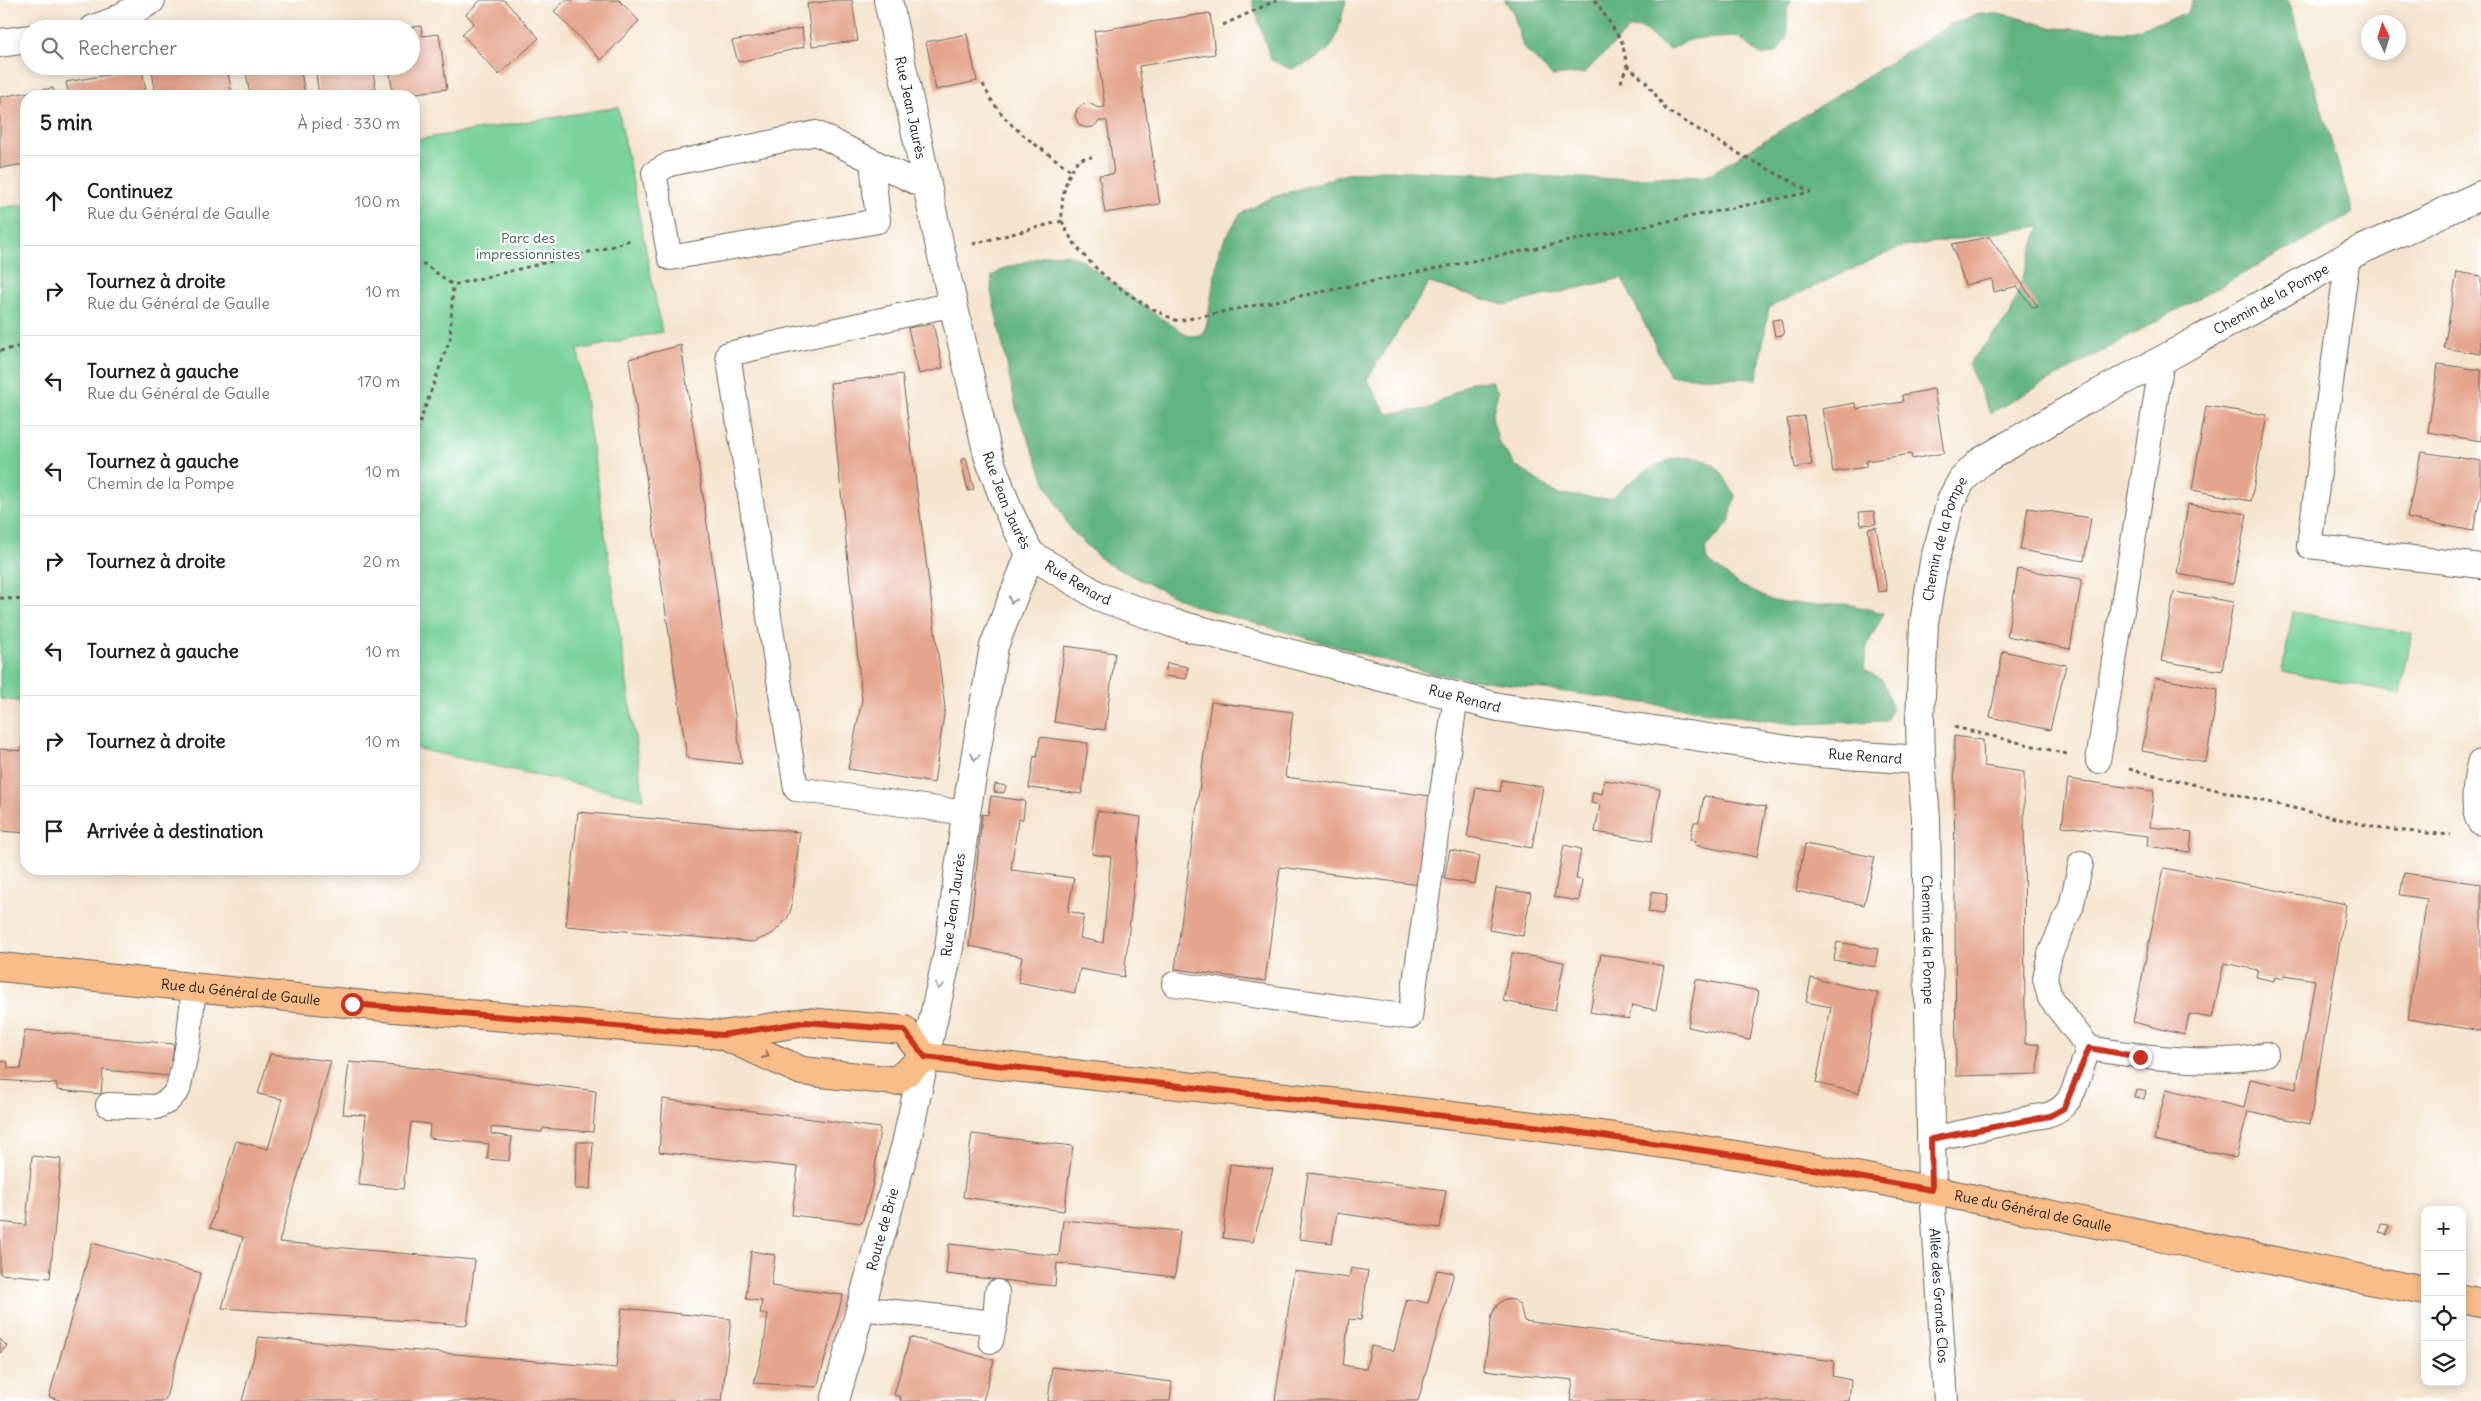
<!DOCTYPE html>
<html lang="fr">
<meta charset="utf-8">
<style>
:root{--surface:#fff;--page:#f6f6f6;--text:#202124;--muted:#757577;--line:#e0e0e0}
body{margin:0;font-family:Delius,sans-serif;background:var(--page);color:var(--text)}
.controls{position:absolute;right:15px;bottom:15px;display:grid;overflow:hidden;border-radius:10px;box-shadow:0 2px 12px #0003}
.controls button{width:45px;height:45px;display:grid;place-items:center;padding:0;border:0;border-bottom:1px solid var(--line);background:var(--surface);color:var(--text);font:25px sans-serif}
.compass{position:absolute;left:2361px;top:15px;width:45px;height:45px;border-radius:50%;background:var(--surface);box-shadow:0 2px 12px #0003;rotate:356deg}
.stop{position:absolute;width:15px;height:15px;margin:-11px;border:4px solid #c8321e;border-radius:50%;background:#fff}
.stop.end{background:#c8321e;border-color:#fff;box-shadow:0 1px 5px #0008}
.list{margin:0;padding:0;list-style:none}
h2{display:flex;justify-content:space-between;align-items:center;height:65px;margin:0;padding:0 20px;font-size:21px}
h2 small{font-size:16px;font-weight:400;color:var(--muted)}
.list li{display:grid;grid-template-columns:32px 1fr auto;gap:15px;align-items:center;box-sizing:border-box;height:90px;padding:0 20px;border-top:1px solid var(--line)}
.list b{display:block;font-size:19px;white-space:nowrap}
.list p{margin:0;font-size:16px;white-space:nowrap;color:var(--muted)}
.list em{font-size:16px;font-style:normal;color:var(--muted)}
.icon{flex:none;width:28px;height:28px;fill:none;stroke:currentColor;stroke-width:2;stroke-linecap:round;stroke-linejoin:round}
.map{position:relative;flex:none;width:2481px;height:1401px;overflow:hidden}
.search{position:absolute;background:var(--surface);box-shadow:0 2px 12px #0003;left:20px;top:20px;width:400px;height:55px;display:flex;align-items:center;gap:12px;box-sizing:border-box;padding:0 18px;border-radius:28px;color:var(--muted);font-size:19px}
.panel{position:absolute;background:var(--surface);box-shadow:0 2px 12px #0003;left:20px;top:90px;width:400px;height:785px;border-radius:20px}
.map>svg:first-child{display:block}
</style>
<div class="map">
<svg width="2481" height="1401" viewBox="0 0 2481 1401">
<rect width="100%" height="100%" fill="#fff"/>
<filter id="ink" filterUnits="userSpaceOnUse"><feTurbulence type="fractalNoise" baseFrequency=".02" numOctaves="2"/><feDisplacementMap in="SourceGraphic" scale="10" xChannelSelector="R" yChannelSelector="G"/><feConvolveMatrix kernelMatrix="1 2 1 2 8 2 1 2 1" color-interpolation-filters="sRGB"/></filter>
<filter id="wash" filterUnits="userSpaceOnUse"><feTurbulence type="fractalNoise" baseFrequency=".0096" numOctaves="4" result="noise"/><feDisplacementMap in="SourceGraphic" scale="20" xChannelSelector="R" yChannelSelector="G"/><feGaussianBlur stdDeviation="1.12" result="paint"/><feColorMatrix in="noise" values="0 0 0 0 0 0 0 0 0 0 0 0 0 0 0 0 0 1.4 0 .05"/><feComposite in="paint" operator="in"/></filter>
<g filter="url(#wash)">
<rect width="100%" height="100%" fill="#f5e4cd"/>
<path fill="#78d299" stroke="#4a775a" d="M 618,107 L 662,332 L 578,350 L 644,799 L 414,748 L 414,140 Z
M 26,204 L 26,702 L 0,699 L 0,208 Z
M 2293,612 L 2412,634 L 2400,694 L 2282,671 Z"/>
<path fill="#62b481" stroke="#3f684e" d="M 1252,0 L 1346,0 C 1334,46 1338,52 1291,69 L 1271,60 Z
M 1504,0 L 1791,0 L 1787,9 L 1787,36 L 1777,52 L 1762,56 L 1739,37 L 1691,39 L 1669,50 L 1641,27 L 1629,29 L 1584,73 L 1552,76 L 1523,47 L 1513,12 Z
M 2193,0 L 2288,0 L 2353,213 L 1990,413 L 1968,364 L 2010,315 L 2040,226 L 1898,248 L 1769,307 L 1757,379 L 1670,376 L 1622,278 L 1504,305 L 1429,283 L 1367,379 L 1387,414 L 1429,409 L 1471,382 L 1491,381 L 1498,392 L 1492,416 L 1498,441 L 1515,465 L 1557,494 L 1610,499 C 1636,477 1674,443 1712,464 C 1721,469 1729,486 1735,495 L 1729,523 L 1705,548 L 1707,560 L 1738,584 L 1773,601 L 1806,604 L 1847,604 L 1884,613 L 1867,645 L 1864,669 L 1883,681 L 1892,707 L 1886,721 L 1795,724 L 1430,673 L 1194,606 L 1104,562 L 1071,530 L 1048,488 L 1017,412 L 991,291 L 992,276 L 1005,268 L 1047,255 L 1067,254 L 1082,260 L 1156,315 L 1189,336 L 1202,335 L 1207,323 L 1219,249 L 1240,214 L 1271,198 L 1346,174 L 1382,170 L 1605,179 L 1707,176 L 1951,24 L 1981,13 L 2008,15 L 2054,28 L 2127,32 L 2186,14 Z"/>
<g id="blocks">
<path fill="#e5a48c" d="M 481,0 L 504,0 L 539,38 L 499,75 L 462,34 L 474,23 L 466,14 Z
M 566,0 L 619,0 L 639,21 L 601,60 L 554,11 Z
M 837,0 L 852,0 L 858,41 L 812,46 L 807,4 Z
M 1210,13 L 1215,54 L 1139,66 L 1160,204 L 1105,213 L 1099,175 L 1114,174 L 1107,121 L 1100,121 L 1093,127 L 1086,128 L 1079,125 L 1075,116 L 1077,109 L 1084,104 L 1089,103 L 1098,108 L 1105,107 L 1094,31 Z
M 421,26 L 422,36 L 439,34 L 447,89 L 393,96 L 389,66 L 411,66 L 411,29 L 407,28 Z
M 802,28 L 804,47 L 738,62 L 732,41 Z
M 967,34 L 977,81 L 936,90 L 926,42 Z
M 151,66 L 227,66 L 232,96 L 156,96 Z
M 245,66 L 300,66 L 305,96 L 250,96 Z
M 315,66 L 372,66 L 377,96 L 319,96 Z
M 142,69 L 147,96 L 69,96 L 66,82 Z
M 53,88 L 54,96 L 26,96 L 26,164 L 0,168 L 0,97 Z
M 1989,237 L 2016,275 L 2038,307 L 2033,308 L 2017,286 L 1994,292 L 1992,279 L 1965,285 L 1952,244 Z
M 2457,272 L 2481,276 L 2481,354 L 2444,348 Z
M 1781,319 L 1784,335 L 1775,336 L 1772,320 Z
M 933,324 L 943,368 L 919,374 L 908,328 Z
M 681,345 L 742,764 L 687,758 L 629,359 Z
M 2438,364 L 2481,370 L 2481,441 L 2428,432 Z
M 902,374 L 945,708 L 934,783 L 848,769 L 862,700 L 830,383 Z
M 1934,389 L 1944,453 L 1912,459 L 1911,454 L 1866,461 L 1866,467 L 1833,472 L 1822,409 L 1855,403 L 1857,409 L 1903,402 L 1902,395 Z
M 2206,406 L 2267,415 L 2251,501 L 2192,490 Z
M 1804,416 L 1812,465 L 1795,468 L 1787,419 Z
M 2421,452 L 2481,461 L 2481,494 L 2473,531 L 2407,518 Z
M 966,458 L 974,489 L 968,491 L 961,460 Z
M 2188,504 L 2247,514 L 2233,584 L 2177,574 Z
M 2028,508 L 2091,518 L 2084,561 L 2020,550 Z
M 1874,511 L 1876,524 L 1861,525 L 1859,512 Z
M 1876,527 L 1887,591 L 1878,592 L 1868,529 Z
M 2018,569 L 2082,579 L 2070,649 L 2007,636 Z
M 2174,592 L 2233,602 L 2222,671 L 2161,661 Z
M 1065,646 L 1115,653 L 1105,730 L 1054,722 Z
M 2003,651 L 2066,665 L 2050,730 L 1990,717 Z
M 1167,663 L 1188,667 L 1186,679 L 1165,676 Z
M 2155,678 L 2218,689 L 2206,762 L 2142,751 Z
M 1211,702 L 1293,712 L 1285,777 L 1431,796 L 1420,885 L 1280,867 L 1265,981 L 1175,969 Z
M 23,730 L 26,731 L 26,833 L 0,831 L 0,749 L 21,751 Z
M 1954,736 L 1983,740 L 1984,766 L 2024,772 L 2025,1042 L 2025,1044 L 2039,1044 L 2038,1074 L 1956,1076 Z
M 1040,737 L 1088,743 L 1082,794 L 1029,788 L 1034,756 L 1037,757 Z
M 2068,779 L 2154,791 L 2150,827 L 2192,832 L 2190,852 L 2147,846 L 2148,836 L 2062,826 Z
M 1502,780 L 1543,787 L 1532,848 L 1467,837 L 1476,787 L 1500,792 Z
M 1604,780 L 1660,789 L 1652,841 L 1595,832 L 1600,805 L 1591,803 L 1593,792 L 1602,794 Z
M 995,784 L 1006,786 L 1004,793 L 994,792 Z
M 991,796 L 1025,801 L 1023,819 L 1018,819 L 1011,870 L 1074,878 L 1068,911 L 1084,915 L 1080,938 L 1103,943 L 1111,857 L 1092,854 L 1097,811 L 1141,817 L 1124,977 L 1080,969 L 1075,993 L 1018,982 L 1022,957 L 969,946 L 982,814 L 988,815 Z
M 1704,796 L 1766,807 L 1757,857 L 1695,845 L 1696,841 L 1690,840 L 1694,822 L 1699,822 Z
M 578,812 L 800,832 L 791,909 L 787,919 L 772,934 L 753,942 L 566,926 Z
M 1805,844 L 1875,857 L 1864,905 L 1796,891 Z
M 1564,845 L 1581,849 L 1576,879 L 1582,880 L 1579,901 L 1554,897 Z
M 1450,850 L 1480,856 L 1475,884 L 1444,879 Z
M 2164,868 L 2346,904 L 2310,1124 L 2248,1111 L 2236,1158 L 2154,1140 L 2166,1089 L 2244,1108 L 2250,1079 L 2296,1089 L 2315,980 L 2285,975 L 2284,979 L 2275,977 L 2274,981 L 2256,977 L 2258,970 L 2224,963 L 2212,1018 L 2189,1014 L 2185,1035 L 2133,1022 Z
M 2404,873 L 2481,884 L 2481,1031 L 2408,1019 L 2427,899 L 2400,895 Z
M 1496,888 L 1531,893 L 1523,936 L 1489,930 Z
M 1652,891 L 1667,895 L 1663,914 L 1648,912 Z
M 1837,942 L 1878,949 L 1875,967 L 1834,960 Z
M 1512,953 L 1564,962 L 1555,1011 L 1503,1001 Z
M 1601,954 L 1664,966 L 1656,1010 L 1632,1005 L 1629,1019 L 1590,1012 Z
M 1811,978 L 1878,993 L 1859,1093 L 1816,1083 L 1831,1007 L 1806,1002 Z
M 1696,979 L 1759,991 L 1750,1040 L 1688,1027 Z
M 25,1030 L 174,1044 L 170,1076 L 103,1070 L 101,1094 L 57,1090 L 57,1084 L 0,1080 L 0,1061 L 8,1062 L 8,1068 L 21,1069 Z
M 270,1054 L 331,1061 L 279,1242 L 475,1260 L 467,1325 L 222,1308 L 243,1237 L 210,1228 L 236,1141 L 268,1149 L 282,1099 L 258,1094 Z
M 349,1062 L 419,1068 L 596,1091 L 593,1132 L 543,1128 L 542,1132 L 491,1127 L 491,1134 L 512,1137 L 509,1161 L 487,1159 L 489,1144 L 429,1138 L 430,1124 L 411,1122 L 403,1189 L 359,1185 L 366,1115 L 343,1114 Z
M 2136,1089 L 2146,1092 L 2144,1099 L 2134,1097 Z
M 663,1099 L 880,1128 L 873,1184 L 862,1223 L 792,1215 L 798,1167 L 659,1152 Z
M 972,1134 L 1073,1146 L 1064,1211 L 963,1197 Z
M 577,1142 L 593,1142 L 590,1189 L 575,1189 Z
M 32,1156 L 61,1159 L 50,1278 L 0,1274 L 0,1222 L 26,1225 Z
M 1230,1164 L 1273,1169 L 1253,1242 L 1223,1238 Z
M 1308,1173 L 1446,1190 L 1440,1228 L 1337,1213 L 1332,1243 L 1299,1239 Z
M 1063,1220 L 1180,1231 L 1175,1277 L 1057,1263 L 1055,1286 L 946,1274 L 949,1244 L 1059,1256 Z
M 2381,1224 L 2389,1225 L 2387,1235 L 2379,1233 Z
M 92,1243 L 201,1273 L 165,1401 L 63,1401 L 49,1397 Z
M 751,1251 L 775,1255 L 771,1286 L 843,1295 L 817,1387 L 754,1383 L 764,1345 L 768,1314 L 760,1314 L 762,1301 L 746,1299 Z
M 1351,1268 L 1368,1271 L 1361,1320 L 1349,1319 L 1343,1365 L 1366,1369 L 1371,1346 L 1394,1351 L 1407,1299 L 1428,1303 L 1437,1270 L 1454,1273 L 1418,1401 L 1275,1401 L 1294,1271 L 1349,1278 Z
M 1505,1299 L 1514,1300 L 1520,1305 L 1524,1321 L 1834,1361 L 1832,1376 L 1851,1380 L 1849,1401 L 1570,1401 L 1573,1380 L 1484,1370 L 1492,1314 L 1498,1304 Z
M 622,1308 L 731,1319 L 722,1401 L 242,1401 L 259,1337 L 616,1368 Z
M 910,1337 L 994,1360 L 983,1401 L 900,1401 L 901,1397 L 894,1395 Z
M 0,1339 L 7,1346 L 0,1353 Z
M 1052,1367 L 1172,1382 L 1170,1401 L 1048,1401 Z"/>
</g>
</g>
<g filter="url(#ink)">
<use href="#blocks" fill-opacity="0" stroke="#68625a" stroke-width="1"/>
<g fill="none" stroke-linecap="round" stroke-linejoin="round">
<g stroke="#68625a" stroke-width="26">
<g id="service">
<path d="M 872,161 L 878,221 L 670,258 L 654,173 L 670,164 L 816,133 L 927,188"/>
<path d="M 2348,256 L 2309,546 L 2481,566"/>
<path d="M 954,304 L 728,354 L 796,789 L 966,813"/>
<path d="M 2098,761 L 2162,360"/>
<path d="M 2081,863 L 2071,907 L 2050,954 L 2045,978 L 2050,998 L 2089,1048"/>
<path d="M 1174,984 L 1410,1017 L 1456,696"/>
<path d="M 108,1105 L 156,1107 L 168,1101 L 178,1090 L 188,1044 L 194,987"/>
<path d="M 1931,1139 L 2035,1117 C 2077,1114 2074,1081 2089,1048 C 2135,1056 2222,1068 2266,1054"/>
<path id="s1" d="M 1932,1191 L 1946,1401"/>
<path d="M 859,1308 L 995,1323"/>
<path d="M 991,1341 L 995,1323 L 997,1292"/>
</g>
</g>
<g stroke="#68625a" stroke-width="30">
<g id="minor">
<path d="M 94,29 L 115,21 L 151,0"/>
<path d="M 0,43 L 29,39"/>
<path id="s2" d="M 1921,760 L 1920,719 L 1924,623 L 1934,562 L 1952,498 L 1962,480 L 1980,462 L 2084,401 L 2162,360 L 2348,256 L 2481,195"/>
<path d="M 2481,764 C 2478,778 2472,809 2481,821"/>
<path id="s3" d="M 835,1401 L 906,1144 L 925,1057"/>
</g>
</g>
<g stroke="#68625a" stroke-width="30">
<g id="tertiary">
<path id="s4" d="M 888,0 L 941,252 L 988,455 L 1008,510 L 1030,554 L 994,646 L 966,813 L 949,948 L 925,1057"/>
<path id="s5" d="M 1030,554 L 1100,597 L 1172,623 L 1498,707 L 1802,752 L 1921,760 L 1926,818 L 1932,1191"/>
</g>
</g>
<g stroke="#68625a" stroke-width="30">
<g id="primary">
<path id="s6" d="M 0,967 L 394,1008 L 722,1035 L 806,1022 L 904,1030 L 925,1057 C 1195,1089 1467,1112 1736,1155 C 1967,1193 2195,1247 2425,1291"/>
<path d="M 722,1035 L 802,1071 L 896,1081 L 925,1057"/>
<path d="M 2462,1299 L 2481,1303"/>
</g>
</g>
<path stroke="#68625a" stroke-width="3" stroke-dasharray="4 4" stroke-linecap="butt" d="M 1595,0 L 1622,42 L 1627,65 L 1620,85
M 1223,25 L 1277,0
M 1627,65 L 1648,84 L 1666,110 L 1734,151 L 1811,192
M 983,84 C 1002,126 1035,143 1070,170
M 1062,221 C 1079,264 1136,304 1178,321 L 1811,192
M 973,244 L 1062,221 C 1061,198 1064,178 1079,159 L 1092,157
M 414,266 L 424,264 L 453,285 L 610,247 L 633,239
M 0,351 L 26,345
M 414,438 L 450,339 L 453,285
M 0,598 L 26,600
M 1954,727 L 2067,754
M 2129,769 L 2382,829 L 2451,835"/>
<use href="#service" stroke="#fff" stroke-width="24"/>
<use href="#minor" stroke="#fff" stroke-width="28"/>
<use href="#tertiary" stroke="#fff" stroke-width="28"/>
<use href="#primary" stroke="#f8bd89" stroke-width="28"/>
</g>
<defs><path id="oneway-chevron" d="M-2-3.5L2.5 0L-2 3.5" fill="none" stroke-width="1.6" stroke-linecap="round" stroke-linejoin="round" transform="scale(1.25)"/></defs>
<g stroke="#999">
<use href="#oneway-chevron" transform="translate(1012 600) rotate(111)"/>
<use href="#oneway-chevron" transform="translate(975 757) rotate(100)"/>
<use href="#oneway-chevron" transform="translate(939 986) rotate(103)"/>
</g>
<use stroke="#8a6c52" href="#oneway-chevron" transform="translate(766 1055) rotate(24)"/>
</g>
<g fill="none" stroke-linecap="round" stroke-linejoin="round" filter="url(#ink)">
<path stroke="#c8321e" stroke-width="6" d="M 352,1004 L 722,1035 L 806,1022 L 904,1030 L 925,1057 L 1541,1127 L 1734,1155 L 1932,1190 L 1931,1139 L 2050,1116 L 2064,1108 L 2089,1048 L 2140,1057"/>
</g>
<g text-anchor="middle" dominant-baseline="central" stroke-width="4.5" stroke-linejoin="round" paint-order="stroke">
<g font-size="14" fill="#1c1c1c" stroke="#fff">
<text stroke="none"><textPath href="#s4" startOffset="110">Rue Jean Jaurès</textPath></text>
<text stroke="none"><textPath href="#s2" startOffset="645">Chemin de la Pompe</textPath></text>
<text stroke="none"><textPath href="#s4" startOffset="515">Rue Jean Jaurès</textPath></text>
<text stroke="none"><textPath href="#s2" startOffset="224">Chemin de la Pompe</textPath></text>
<text stroke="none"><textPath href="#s5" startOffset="56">Rue Renard</textPath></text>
<text stroke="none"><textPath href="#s5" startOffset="461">Rue Renard</textPath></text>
<text stroke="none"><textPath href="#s5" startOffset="866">Rue Renard</textPath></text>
<text transform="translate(953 905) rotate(-82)">Rue Jean Jaurès</text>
<text stroke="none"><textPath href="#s5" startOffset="1102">Chemin de la Pompe</textPath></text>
<text stroke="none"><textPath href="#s6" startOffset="242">Rue du Général de Gaulle</textPath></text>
<text stroke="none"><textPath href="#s6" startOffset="2062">Rue du Général de Gaulle</textPath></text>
<text stroke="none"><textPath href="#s3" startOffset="178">Route de Brie</textPath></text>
<text stroke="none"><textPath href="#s1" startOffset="105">Allée des Grands Clos</textPath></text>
</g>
<g font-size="14" fill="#41654e" stroke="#fff">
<text x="528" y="238">Parc des<tspan x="528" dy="16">impressionnistes</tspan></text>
</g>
</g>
</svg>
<div class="controls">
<button>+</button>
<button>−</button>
<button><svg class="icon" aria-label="locate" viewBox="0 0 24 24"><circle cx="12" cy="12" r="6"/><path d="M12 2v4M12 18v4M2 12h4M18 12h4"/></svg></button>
<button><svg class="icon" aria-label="layers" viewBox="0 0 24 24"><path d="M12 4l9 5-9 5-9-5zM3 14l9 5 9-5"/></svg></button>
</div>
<svg class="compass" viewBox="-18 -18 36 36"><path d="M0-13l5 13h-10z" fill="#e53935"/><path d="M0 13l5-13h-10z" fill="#757577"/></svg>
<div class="stop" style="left:352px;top:1004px"></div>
<div class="stop end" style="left:2140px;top:1057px"></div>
<div class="search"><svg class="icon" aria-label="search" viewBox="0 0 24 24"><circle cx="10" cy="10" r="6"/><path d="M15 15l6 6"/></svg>Rechercher</div>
<section class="panel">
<h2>5 min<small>À pied · 330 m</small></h2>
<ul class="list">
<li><svg class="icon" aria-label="ahead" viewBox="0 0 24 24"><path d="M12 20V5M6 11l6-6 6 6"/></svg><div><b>Continuez</b><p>Rue du Général de Gaulle</p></div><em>100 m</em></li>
<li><svg class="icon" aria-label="right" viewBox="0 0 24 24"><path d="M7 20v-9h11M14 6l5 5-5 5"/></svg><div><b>Tournez à droite</b><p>Rue du Général de Gaulle</p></div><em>10 m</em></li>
<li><svg class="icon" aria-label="left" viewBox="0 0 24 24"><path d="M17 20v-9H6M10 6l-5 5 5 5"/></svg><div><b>Tournez à gauche</b><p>Rue du Général de Gaulle</p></div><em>170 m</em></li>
<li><svg class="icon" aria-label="left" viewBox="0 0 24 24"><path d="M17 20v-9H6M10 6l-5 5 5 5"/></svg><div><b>Tournez à gauche</b><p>Chemin de la Pompe</p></div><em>10 m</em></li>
<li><svg class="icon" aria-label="right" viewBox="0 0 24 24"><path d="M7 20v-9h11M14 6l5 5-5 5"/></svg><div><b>Tournez à droite</b></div><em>20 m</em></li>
<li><svg class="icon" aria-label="left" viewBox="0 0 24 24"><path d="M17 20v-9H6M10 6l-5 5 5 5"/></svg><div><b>Tournez à gauche</b></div><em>10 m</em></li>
<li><svg class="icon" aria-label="right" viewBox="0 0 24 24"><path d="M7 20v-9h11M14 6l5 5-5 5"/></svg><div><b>Tournez à droite</b></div><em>10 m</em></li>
<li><svg class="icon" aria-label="arrive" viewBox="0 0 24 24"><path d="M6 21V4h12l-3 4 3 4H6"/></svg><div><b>Arrivée à destination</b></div></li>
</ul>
</section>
</div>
